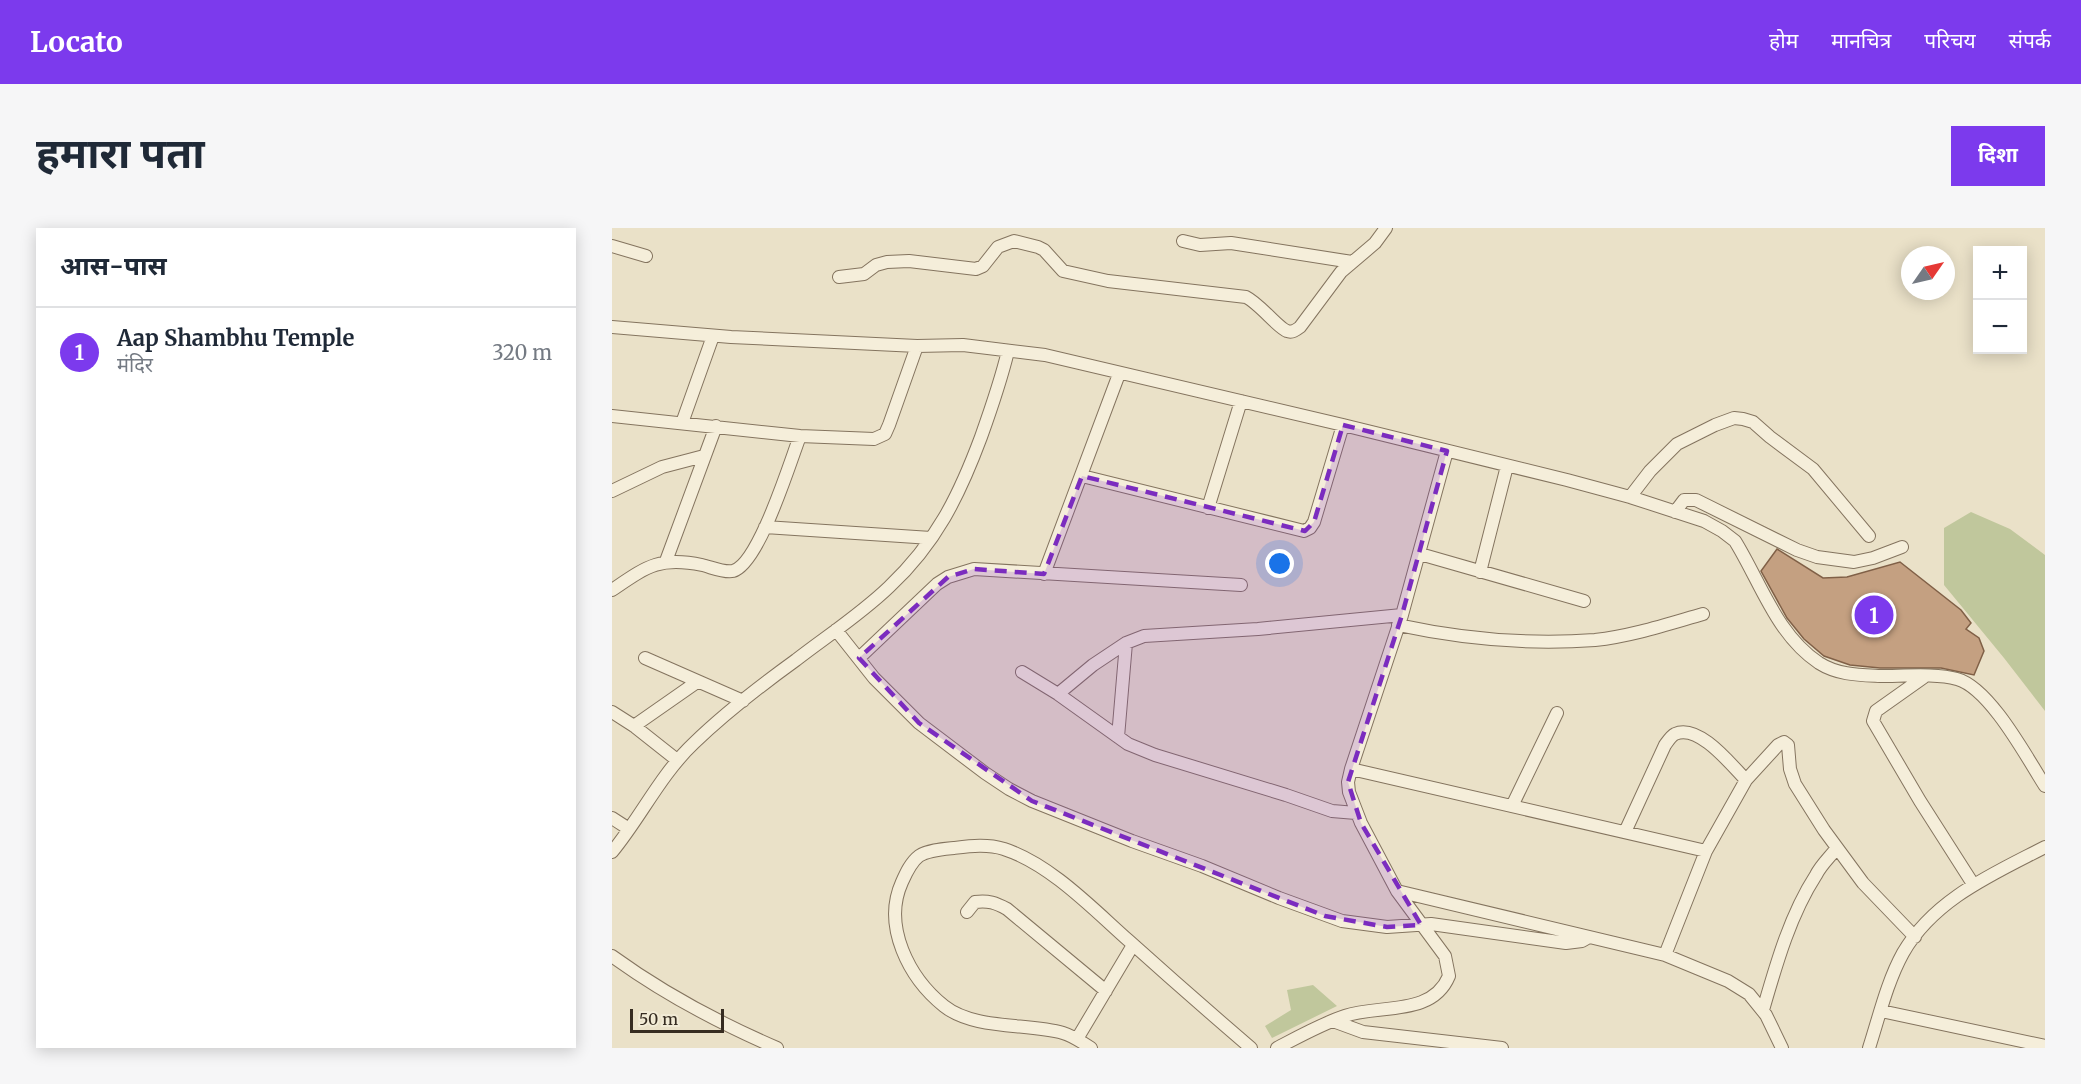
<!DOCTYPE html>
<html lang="hi">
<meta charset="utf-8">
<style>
:root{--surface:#fff;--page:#f6f6f7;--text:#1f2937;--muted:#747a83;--line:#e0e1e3;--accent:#7c3aed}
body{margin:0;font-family:Merriweather,"Noto Sans Devanagari",serif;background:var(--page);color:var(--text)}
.controls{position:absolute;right:18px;top:18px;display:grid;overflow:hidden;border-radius:0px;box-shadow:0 3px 15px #0003}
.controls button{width:54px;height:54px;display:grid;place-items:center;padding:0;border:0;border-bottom:2px solid var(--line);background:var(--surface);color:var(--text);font:30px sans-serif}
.compass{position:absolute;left:1289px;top:18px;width:54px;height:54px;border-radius:50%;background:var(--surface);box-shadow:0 3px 15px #0003;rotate:56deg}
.scale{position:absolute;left:18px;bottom:15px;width:94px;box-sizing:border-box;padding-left:6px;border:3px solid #362c21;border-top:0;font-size:16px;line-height:21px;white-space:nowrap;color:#362c21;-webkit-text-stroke:4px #f2ebd6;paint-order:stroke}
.you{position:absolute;left:668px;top:336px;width:21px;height:21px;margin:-15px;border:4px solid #fff;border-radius:50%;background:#1a73e8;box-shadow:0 0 0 9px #1a73e833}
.badge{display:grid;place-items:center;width:39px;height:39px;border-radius:50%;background:var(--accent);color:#fff;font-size:20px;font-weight:700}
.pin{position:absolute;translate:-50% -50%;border:3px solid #fff;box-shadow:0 2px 6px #0006}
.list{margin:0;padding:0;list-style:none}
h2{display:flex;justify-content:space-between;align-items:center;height:78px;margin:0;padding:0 24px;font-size:26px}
h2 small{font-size:20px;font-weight:400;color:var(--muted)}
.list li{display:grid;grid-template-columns:39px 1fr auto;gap:18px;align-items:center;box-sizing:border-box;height:90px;padding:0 24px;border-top:2px solid var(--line)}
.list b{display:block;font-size:22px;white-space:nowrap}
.list p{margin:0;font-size:20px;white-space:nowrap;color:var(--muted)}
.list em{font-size:20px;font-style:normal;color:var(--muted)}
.map{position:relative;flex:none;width:1433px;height:820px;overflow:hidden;border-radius:0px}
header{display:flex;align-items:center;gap:36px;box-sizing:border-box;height:84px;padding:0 30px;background:var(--accent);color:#fff}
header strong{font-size:28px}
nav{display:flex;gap:33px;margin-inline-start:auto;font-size:21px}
.intro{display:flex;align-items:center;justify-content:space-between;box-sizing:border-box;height:144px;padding:0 36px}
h1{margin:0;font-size:42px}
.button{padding:15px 27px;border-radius:0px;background:var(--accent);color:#fff;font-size:21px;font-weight:700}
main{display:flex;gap:36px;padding:0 36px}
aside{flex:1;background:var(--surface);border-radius:0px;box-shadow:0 3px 15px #0003}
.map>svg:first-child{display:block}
</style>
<header>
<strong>Locato</strong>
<nav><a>होम</a><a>मानचित्र</a><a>परिचय</a><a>संपर्क</a></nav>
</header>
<div class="intro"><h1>हमारा पता</h1><a class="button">दिशा</a></div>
<main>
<aside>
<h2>आस-पास<small></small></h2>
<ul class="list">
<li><span class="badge">1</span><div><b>Aap Shambhu Temple</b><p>मंदिर</p></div><em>320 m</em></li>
</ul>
</aside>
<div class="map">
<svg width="1433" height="820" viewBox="0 0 1433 820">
<rect width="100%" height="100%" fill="#eae1c8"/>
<path fill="#c0c79c" d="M 1359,284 L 1398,301 L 1433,327 L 1433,483 L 1392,430 L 1332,357 L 1332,300 Z
M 701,757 L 725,778 L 660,810 L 653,798 L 679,782 L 675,762 Z"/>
<path fill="#c4a081" stroke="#806047" stroke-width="1.5" d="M 1165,321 L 1211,350 L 1235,349 L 1288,334 L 1349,382 L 1359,395 L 1354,401 L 1367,410 L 1372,423 L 1362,447 L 1329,440 L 1268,440 L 1238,437 L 1212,428 L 1192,411 L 1175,390 L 1149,343 Z"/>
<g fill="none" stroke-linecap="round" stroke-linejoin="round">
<g stroke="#84745f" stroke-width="14">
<path id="minor" d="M 571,13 L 588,17 L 619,15 L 740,34
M 0,18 L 34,28
M 227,49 L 252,46 L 264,37 L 275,34 L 297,33 L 364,41 L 371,38 L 386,19 L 402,13 L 426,19 L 432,22 L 451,43 L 496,53 L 634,69 C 648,76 666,100 675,103 C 680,105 684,102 688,99 L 729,44 L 763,15 L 774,0
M 0,99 L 119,109 L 305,118 L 351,117 L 433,127 L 731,197 L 955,252 L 1018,269 L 1092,293 L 1110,303 L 1123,313 C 1149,355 1164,406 1207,435 C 1226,447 1247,447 1268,448 C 1291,448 1325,445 1345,451 C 1378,460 1415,530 1433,558
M 0,188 L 188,208 L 262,211 L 273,206 L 277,197 L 305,118
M 70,195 L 101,108
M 470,248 L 692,303 L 698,300 L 702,294 L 731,197
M 0,263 L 50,239 L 92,228
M 1018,269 L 1038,243 L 1065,216 L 1103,197 L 1122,190 L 1131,191 L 1141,194 L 1158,209 L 1201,241 L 1257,308
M 596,280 L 629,173
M 1063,284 L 1072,272 L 1084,272 L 1185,322 L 1205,329 L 1242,334 L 1261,330 L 1290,319
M 153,299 L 319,310
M 808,326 L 972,373
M 54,333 L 104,198
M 868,344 L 895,238
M 432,346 L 507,146
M 0,362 C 34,339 47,328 90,337 C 99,339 112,345 121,343 C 147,336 178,234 188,208
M 786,397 C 851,411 917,417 983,412 C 1020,408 1056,396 1091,386
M 224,402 L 262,450 L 307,495 L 373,545 L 397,561 L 420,573 L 520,613 L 590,638 L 667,670 L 730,693 L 775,699 L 819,696 L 954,715 L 970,713 L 977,709
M 33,430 L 131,473
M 247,430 L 325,356 L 336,349 L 362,341 L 629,357
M 410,444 L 446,466 L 516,516 L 543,527 L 674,567 L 720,583 L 744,585
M 1312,449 L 1264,483 L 1261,493 L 1308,573 L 1361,656
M 446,466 L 481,437 L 514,415 L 532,408 L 646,401 L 790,387
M 0,484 L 22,498 L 65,532
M 22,498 L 85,454
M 506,509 L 514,415
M 739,541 L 1094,623
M 900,578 L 945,485
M 0,590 L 17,601
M 1013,604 L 1053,517 C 1056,513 1059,508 1063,506 C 1087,495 1120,538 1134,552
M 0,624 C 29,589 48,547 82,515 C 113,485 148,458 184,432 C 215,408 249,386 277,359 C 324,315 347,268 369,209 C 379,181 389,152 396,123
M 785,663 L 1053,727 L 1116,753 L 1137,766 L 1154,787 L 1170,820
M 355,684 L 363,674 C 376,672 384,675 395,681 L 494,763
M 1053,727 L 1094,623 L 1134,552 L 1166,517 L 1172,514 L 1176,517 L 1178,541 L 1183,556 L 1212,602 L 1251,655 L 1303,709
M 0,728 C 51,765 107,795 165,820
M 1151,782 C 1164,737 1178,687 1204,647 C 1209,637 1217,630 1224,621
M 1269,783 L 1433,818
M 721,793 L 751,804 L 890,820
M 465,811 L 521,717
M 479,820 C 470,814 461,808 451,805 C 416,795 362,802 332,778 C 297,750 270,698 290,654 C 294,645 299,634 307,628 C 316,622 332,621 342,620 C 359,618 375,616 392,621 C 438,636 480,680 516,712 C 556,748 597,784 639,820
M 665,820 C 686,809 709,796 733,788 C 767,776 820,789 837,748 L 833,728 L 785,663 L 749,595 L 737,564 L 736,554 L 739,541 L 790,387 L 835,223
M 1257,820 C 1267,789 1275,754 1291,725 C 1322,671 1381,646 1433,619"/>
</g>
<use href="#minor" stroke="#f5eeda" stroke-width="12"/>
</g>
<path fill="#7b2cbf" fill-opacity="0.2" stroke="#7b2cbf" stroke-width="4.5" stroke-dasharray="12 8" stroke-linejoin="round" d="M 731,197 L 835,223 L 790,387 L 736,554 L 749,595 L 809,697 L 775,699 L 713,688 L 420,573 L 307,495 L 247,430 L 336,349 L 362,341 L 432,346 L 470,248 L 693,303 L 702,294 Z"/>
</svg>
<div class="controls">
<button>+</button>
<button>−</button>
</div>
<svg class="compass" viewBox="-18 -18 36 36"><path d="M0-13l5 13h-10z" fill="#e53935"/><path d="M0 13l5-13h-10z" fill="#747a83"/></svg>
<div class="scale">50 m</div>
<div class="you"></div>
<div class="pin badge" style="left:1262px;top:387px">1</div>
</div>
</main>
